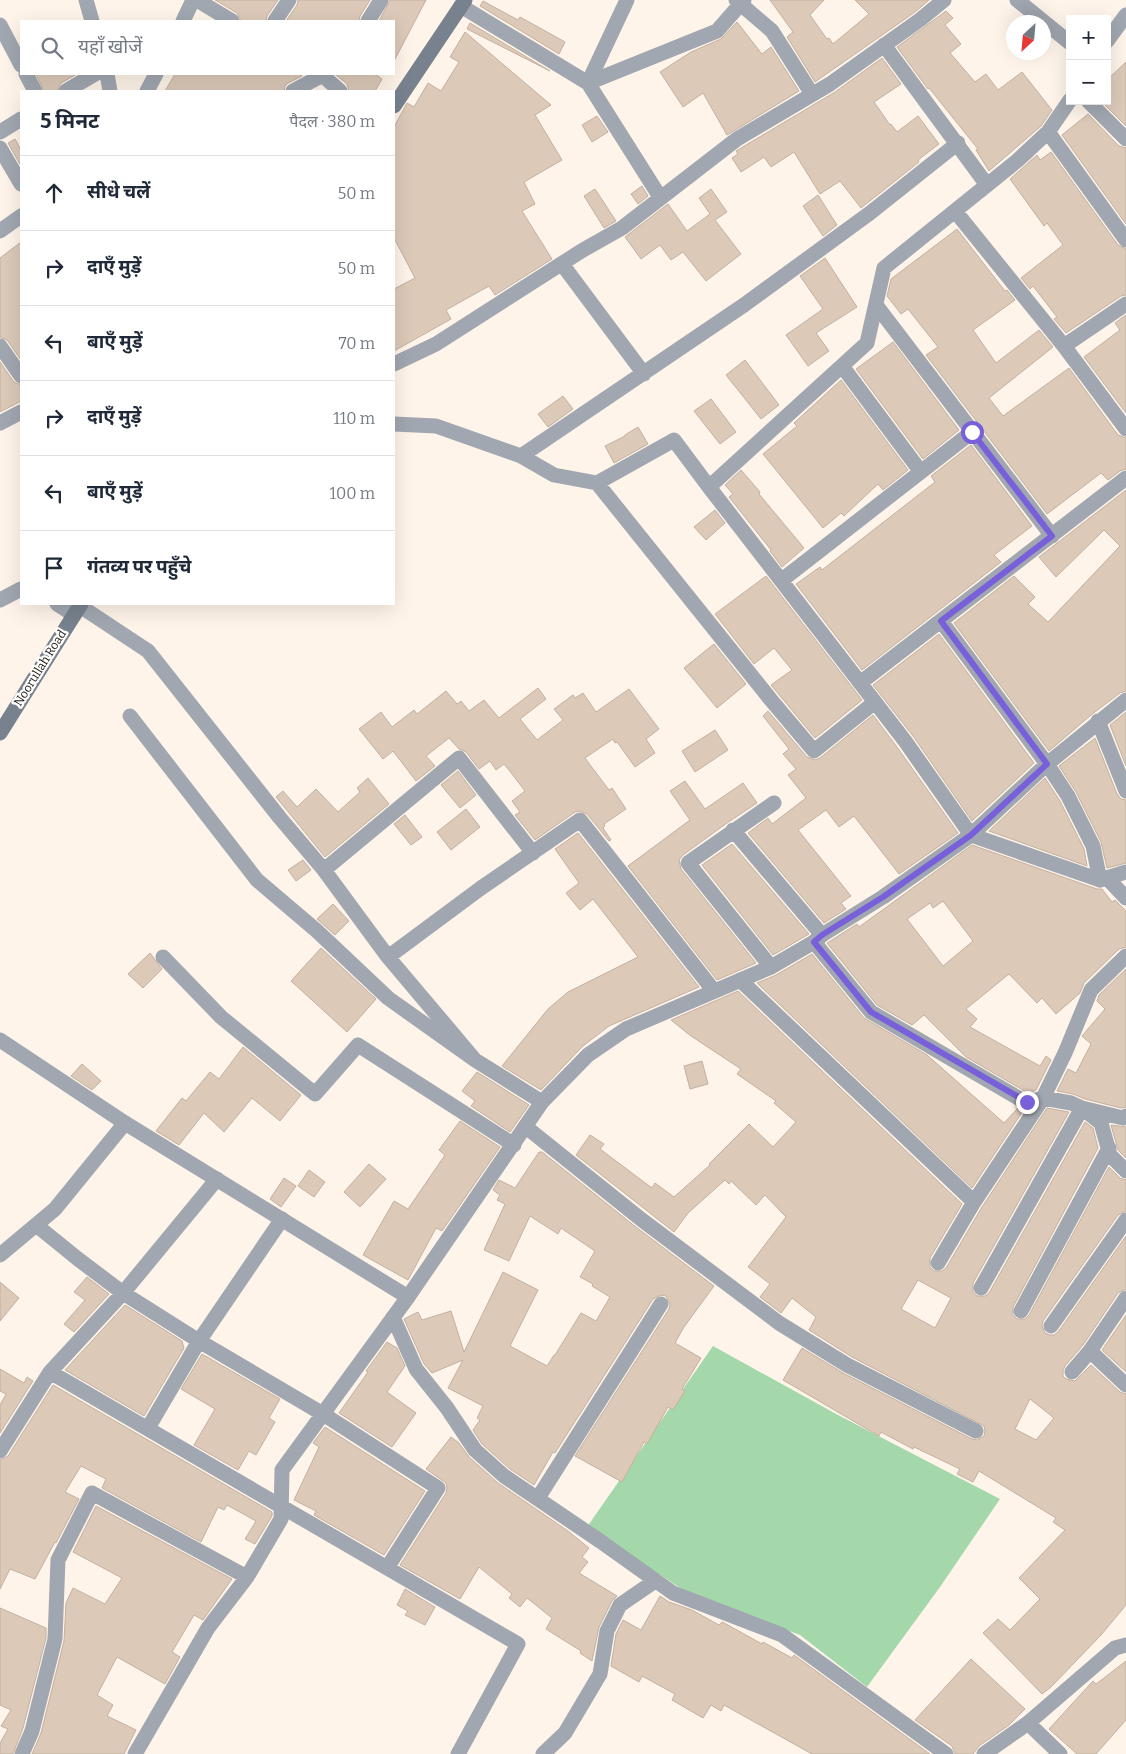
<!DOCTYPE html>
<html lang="hi">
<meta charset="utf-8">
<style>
:root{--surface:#fff;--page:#f2f2f3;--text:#1f2937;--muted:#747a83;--line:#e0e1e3}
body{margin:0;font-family:Bitter,"Noto Sans Devanagari",serif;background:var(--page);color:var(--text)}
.controls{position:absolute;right:15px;top:15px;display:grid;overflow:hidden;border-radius:0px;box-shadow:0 5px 20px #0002}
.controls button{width:45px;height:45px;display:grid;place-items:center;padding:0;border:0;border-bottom:1px solid var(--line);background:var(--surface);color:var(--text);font:25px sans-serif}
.compass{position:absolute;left:1006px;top:15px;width:45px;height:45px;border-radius:50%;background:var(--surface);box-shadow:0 5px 20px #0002;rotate:206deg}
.stop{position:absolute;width:15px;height:15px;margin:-11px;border:4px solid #7860db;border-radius:50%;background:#fff}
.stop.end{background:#7860db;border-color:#fff;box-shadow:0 1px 5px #0008}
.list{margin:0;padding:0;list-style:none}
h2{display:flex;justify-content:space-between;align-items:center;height:65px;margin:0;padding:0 20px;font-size:21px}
h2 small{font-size:16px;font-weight:400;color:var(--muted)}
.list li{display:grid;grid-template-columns:32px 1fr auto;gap:15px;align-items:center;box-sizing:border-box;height:75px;padding:0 20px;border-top:1px solid var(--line)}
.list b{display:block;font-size:19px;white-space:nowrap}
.list em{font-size:16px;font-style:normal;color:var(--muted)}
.icon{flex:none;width:28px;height:28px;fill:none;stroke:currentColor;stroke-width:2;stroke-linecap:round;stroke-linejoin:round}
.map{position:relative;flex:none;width:1126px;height:1754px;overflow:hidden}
.search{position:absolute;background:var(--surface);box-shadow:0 5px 20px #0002;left:20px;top:20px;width:375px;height:55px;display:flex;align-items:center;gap:12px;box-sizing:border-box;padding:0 18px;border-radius:0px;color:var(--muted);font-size:19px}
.panel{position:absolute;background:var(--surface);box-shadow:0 5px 20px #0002;left:20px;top:90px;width:375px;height:515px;border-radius:0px}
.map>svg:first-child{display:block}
</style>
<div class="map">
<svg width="1126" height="1754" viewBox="0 0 1126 1754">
<rect width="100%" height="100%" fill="#fff4e9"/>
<path fill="#a4d8aa" d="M 713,1346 L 838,1415 L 1000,1499 L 940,1587 L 867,1687 L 800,1635 L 691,1595 L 587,1527 Z"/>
<path fill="#dcc9b8" stroke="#c3b0a0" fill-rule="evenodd" d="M 215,0 L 278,0 L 267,16 L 266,21 L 241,21 L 237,13 Z
M 298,0 L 370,0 L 360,16 L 359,21 L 286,21 L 297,5 Z
M 390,0 L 426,0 L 394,61 L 394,21 L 379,21 Z
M 770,0 L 824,0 L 810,15 L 827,39 L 829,38 L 833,44 L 869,14 L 855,0 L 929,0 L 915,12 L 815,82 L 787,37 L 793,32 Z
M 483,1 L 518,20 L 520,17 L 565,42 L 559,54 L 480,6 Z
M 946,11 L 953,18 L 945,25 L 961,44 L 950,53 L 975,82 L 986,74 L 998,90 L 1022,72 L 1052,110 L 1041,126 L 989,171 L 976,150 L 978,149 L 929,88 L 928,89 L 897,47 Z
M 737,22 L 762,54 L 771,47 L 799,91 L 727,135 L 703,93 L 683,107 L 660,72 L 691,52 L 721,39 Z
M 470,23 L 550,71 L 467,29 Z
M 465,32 L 551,105 L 535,115 L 562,160 L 524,182 L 535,204 L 522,211 L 552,259 L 495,295 L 489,286 L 446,310 L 451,319 L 394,351 L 394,289 L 415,278 L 394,238 L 394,127 L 407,103 L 414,107 L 428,83 L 441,91 L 459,62 L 450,57 Z
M 882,58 L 901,84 L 874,102 L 890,125 L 891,124 L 897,132 L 918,116 L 939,144 L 918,160 L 919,162 L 861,208 L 840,181 L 820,194 L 794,152 L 771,167 L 764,157 L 741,172 L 732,158 L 738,154 L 736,151 L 835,92 Z
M 1126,62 L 1126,126 L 1103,103 L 1107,101 L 1107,80 Z
M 36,74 L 77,74 L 61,83 L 57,91 L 44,91 Z
M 175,74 L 299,74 L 302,76 L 288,83 L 285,86 L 284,91 L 165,91 Z
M 335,74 L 375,74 L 382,79 L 375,91 L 349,91 L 347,84 Z
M 1088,114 L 1119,146 L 1126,148 L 1126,224 L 1062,135 Z
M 597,116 L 608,132 L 592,142 L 582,125 Z
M 15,139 L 21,150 L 21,166 L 8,143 Z
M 1051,152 L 1118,245 L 1126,249 L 1126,295 L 1121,296 L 1066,333 L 1054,319 L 1057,317 L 1033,286 L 1030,289 L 1021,278 L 1063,245 L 1047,223 L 1044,226 L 1010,179 L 1037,155 L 1040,160 Z
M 642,186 L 648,196 L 638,204 L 631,194 Z
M 595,189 L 616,221 L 604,228 L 584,196 Z
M 711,189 L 727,212 L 715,220 L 741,254 L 706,281 L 683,252 L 671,260 L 660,245 L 641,259 L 625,237 L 668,204 L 687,231 L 710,214 L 699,198 Z
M 818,195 L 837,225 L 823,236 L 803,206 Z
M 957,229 L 1005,291 L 1007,290 L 1015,300 L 973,330 L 996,363 L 1039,330 L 1053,347 L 989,398 L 1003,416 L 1069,368 L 1118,435 L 1126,438 L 1126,469 L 1120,471 L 1108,480 L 1101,473 L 1047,514 L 926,355 L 938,347 L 908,309 L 901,314 L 887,296 L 891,279 Z
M 21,242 L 21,360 L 7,340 L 0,337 L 0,258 Z
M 825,258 L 857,307 L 816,333 L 829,351 L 808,366 L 786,335 L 823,309 L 800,276 Z
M 1126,315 L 1126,413 L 1084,357 L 1120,330 L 1115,323 Z
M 893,342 L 959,430 L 923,459 L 856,369 Z
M 745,360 L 779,405 L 761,419 L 726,375 Z
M 0,362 L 14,382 L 21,385 L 21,401 L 0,412 Z
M 841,380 L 908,470 L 883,490 L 878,484 L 844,516 L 841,513 L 823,528 L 763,454 L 797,426 L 794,423 Z
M 563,396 L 573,409 L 548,427 L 538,414 Z
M 711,399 L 736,432 L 720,444 L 694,411 Z
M 638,427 L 648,444 L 614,463 L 605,446 L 625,436 L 625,435 Z
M 971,445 L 1032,526 L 994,555 L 1001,562 L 862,670 L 796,584 L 820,567 L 822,570 L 935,482 L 931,476 Z
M 741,470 L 760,492 L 759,494 L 804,548 L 782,567 L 770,551 L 771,550 L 729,497 L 733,494 L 725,485 Z
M 1126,490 L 1126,691 L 1120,693 L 1091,715 L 1049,751 L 954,623 L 1014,576 L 1035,597 L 1028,604 L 1048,622 L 1120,546 L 1104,530 L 1056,577 L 1039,557 Z
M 715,510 L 725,523 L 706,540 L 694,527 Z
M 766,576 L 862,700 L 815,738 L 771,685 L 792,670 L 774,648 L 754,664 L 715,614 Z
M 939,634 L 1034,763 L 972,821 L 913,736 L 873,685 Z
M 714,644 L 746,684 L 717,708 L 684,668 Z
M 538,688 L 546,699 L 520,719 L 537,740 L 563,720 L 554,709 L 573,695 L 575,698 L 583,693 L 596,712 L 629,689 L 659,729 L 646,739 L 655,753 L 635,767 L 617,742 L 615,743 L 613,739 L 585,758 L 609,790 L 612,788 L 626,809 L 604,824 L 605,826 L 603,828 L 611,840 L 609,841 L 587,814 L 580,811 L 575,812 L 535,840 L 515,815 L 520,812 L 512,801 L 525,791 L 509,770 L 504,764 L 496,770 L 490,761 L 479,769 L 466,752 L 459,749 L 449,738 L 426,756 L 435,766 L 416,781 L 393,751 L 383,759 L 359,729 L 381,712 L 392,727 L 414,710 L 417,714 L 446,691 L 457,704 L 461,701 L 469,711 L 484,700 L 499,718 Z
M 768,711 L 807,757 L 815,760 L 820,758 L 873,715 L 897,747 L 958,833 L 899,874 L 854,816 L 839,827 L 826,810 L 798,830 L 851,896 L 841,903 L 846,909 L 824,923 L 748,833 L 768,818 L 772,824 L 806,798 L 788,775 L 796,769 L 783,754 L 789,749 L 763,716 Z
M 1126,712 L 1126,766 L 1110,725 Z
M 715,730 L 728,750 L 695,772 L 682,751 Z
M 1095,738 L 1117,794 L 1121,799 L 1126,800 L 1126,863 L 1107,868 L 1101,842 L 1076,792 L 1059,766 Z
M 458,771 L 476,795 L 460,808 L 441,785 Z
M 368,778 L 389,804 L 325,857 L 276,797 L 283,791 L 297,807 L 316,789 L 338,812 L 360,792 L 357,788 Z
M 1045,778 L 1060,801 L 1084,849 L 1087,866 L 989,831 Z
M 685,781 L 705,809 L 743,783 L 757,803 L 727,823 L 683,855 L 679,860 L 681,869 L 756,963 L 717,980 L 628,866 L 690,820 L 670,791 Z
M 466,809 L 480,827 L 451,850 L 437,832 Z
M 405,815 L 422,837 L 411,845 L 394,824 Z
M 578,833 L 699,987 L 609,1026 L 583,1046 L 541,1090 L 502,1066 L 548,1009 L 568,992 L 638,957 L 593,899 L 580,910 L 566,893 L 579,883 L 555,849 Z
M 732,844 L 809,934 L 773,955 L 702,865 Z
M 972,845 L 1097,889 L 1102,889 L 1112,902 L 1115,900 L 1126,911 L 1126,947 L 1119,949 L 1084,983 L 1080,993 L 1056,1014 L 1042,998 L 1037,1003 L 1009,974 L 966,1009 L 977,1019 L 970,1027 L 1040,1066 L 1046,1056 L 1051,1060 L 1036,1090 L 1028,1093 L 966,1057 L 924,1015 L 912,1025 L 877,1005 L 827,943 L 857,924 L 859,927 ZM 943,901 L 973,941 L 943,966 L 907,919 L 930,903 L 933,908 Z
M 303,860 L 311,870 L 296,881 L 288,870 Z
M 333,904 L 349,921 L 335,935 L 317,919 Z
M 321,948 L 376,999 L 347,1032 L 291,981 Z
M 150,953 L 162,969 L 143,988 L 128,974 Z
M 812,954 L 864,1018 L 927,1055 L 1004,1123 L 1018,1108 L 1023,1111 L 972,1188 L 757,983 L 776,975 Z
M 1126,969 L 1126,1107 L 1121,1108 L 1085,1099 L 1073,1094 L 1057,1091 L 1068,1069 L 1076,1073 L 1091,1044 L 1082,1036 L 1105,1009 L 1097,1001 L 1099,995 Z
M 738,991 L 962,1204 L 930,1258 L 930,1267 L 934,1271 L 942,1271 L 946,1268 L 982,1207 L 1047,1108 L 1069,1112 L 973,1283 L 973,1292 L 977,1296 L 985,1296 L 989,1293 L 1085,1122 L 1093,1128 L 1098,1148 L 1013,1307 L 1013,1315 L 1017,1319 L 1025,1319 L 1029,1315 L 1109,1167 L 1120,1178 L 1126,1180 L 1126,1211 L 1118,1215 L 1043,1321 L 1042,1326 L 1045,1333 L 1050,1335 L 1054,1335 L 1058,1332 L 1126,1236 L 1126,1289 L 1118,1293 L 1083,1345 L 1065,1366 L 1063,1371 L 1063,1376 L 1066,1379 L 1075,1381 L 1091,1365 L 1120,1392 L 1126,1394 L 1126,1605 L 1101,1635 L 1051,1687 L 1042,1694 L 983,1633 L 998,1619 L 1010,1630 L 1040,1599 L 1019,1578 L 1065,1530 L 1053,1522 L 1056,1518 L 979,1471 L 973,1482 L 957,1474 L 960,1469 L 914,1447 L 913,1449 L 881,1432 L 879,1436 L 783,1380 L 802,1348 L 843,1373 L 972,1439 L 977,1440 L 984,1436 L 985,1431 L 984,1426 L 852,1357 L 809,1330 L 816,1317 L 792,1298 L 781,1313 L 760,1297 L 770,1284 L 748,1267 L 786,1217 L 765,1195 L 756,1205 L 731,1181 L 729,1184 L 725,1180 L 688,1213 L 674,1232 L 576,1155 L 590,1135 L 604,1144 L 600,1149 L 652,1188 L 655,1183 L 674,1197 L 710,1165 L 709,1164 L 749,1124 L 773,1147 L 796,1122 L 774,1103 L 776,1101 L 737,1074 L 741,1069 L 691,1036 L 671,1020 ZM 918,1280 L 951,1298 L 935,1328 L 901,1309 ZM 1030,1399 L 1054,1418 L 1036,1440 L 1015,1429 Z
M 243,1047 L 301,1095 L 280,1121 L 252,1098 L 224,1132 L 204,1113 L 179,1145 L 156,1131 L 182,1098 L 186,1101 L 210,1072 L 219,1079 Z
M 702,1061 L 708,1084 L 690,1089 L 684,1066 Z
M 82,1064 L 101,1081 L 92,1090 L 71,1076 Z
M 477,1072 L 529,1105 L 510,1132 L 471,1106 L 475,1101 L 462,1091 Z
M 460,1121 L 500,1147 L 442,1231 L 436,1228 L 408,1280 L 363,1255 L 394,1201 L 408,1209 L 445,1155 L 439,1150 Z
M 1111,1125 L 1126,1127 L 1126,1158 L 1118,1150 Z
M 539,1152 L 542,1152 L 636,1227 L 714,1286 L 684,1327 L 675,1343 L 701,1358 L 682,1389 L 685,1391 L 673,1410 L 668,1407 L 647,1444 L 644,1442 L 622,1482 L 575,1456 L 669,1309 L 670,1304 L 666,1296 L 661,1295 L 653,1299 L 555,1453 L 553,1452 L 534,1485 L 510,1469 L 482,1444 L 473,1430 L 480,1420 L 477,1418 L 483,1406 L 448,1388 L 463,1360 L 432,1373 L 424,1364 L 404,1319 L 418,1312 L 422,1320 L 451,1311 L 464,1352 L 503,1272 L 538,1290 L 510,1346 L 547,1366 L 554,1355 L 555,1355 L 581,1313 L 596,1321 L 610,1297 L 592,1286 L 593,1284 L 580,1277 L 595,1251 L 561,1228 L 558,1234 L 530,1216 L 509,1261 L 484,1250 L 505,1204 L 497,1200 L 500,1195 L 493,1190 L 499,1180 L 515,1188 Z
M 369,1164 L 386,1179 L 360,1207 L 344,1192 Z
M 309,1170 L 325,1182 L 314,1197 L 298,1186 Z
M 284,1178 L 296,1186 L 281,1207 L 270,1199 Z
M 87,1277 L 109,1294 L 74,1332 L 64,1324 L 85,1300 L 74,1292 Z
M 0,1282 L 19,1298 L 0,1321 Z
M 125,1305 L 182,1341 L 184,1348 L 144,1416 L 65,1370 Z
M 1126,1315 L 1126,1372 L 1102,1350 Z
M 387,1342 L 397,1348 L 405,1366 L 387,1392 L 416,1413 L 392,1447 L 339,1413 L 368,1372 L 366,1371 Z
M 202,1354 L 280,1399 L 269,1418 L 275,1422 L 256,1455 L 249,1451 L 238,1470 L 194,1445 L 215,1409 L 181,1389 Z
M 0,1369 L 24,1383 L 27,1377 L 33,1381 L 0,1433 L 0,1405 L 6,1394 L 0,1391 Z
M 53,1385 L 272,1512 L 272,1516 L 255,1544 L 245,1539 L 256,1521 L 227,1505 L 224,1510 L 218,1507 L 201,1542 L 102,1488 L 106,1479 L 81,1466 L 65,1492 L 79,1499 L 56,1543 L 55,1542 L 35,1579 L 10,1569 L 0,1589 L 0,1460 L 8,1456 Z
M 325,1427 L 425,1491 L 384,1555 L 314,1515 L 316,1511 L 294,1500 L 319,1447 L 313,1443 Z
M 451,1437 L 459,1443 L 469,1457 L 498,1483 L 568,1531 L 589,1548 L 582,1557 L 588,1562 L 579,1573 L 617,1596 L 612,1601 L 599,1627 L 592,1661 L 580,1653 L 581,1651 L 546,1629 L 552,1618 L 527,1598 L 520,1607 L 509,1598 L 512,1594 L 479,1567 L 460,1599 L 400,1565 L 446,1493 L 447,1488 L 446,1483 L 426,1469 Z
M 96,1506 L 232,1579 L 203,1620 L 194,1615 L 172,1652 L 180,1657 L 165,1684 L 117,1657 L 97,1695 L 113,1705 L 107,1716 L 136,1730 L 124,1754 L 32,1754 L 41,1733 L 64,1641 L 66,1603 L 73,1588 L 105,1604 L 122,1578 L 73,1552 Z
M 405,1589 L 435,1607 L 425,1625 L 405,1615 L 408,1611 L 397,1605 Z
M 660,1596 L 669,1602 L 692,1610 L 719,1625 L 722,1622 L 726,1624 L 762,1644 L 763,1642 L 792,1658 L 794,1655 L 930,1754 L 812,1754 L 724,1705 L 721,1711 L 711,1705 L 703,1718 L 672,1700 L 675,1694 L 642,1676 L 639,1682 L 611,1666 L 616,1634 L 623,1620 L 641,1630 Z
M 0,1608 L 46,1628 L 46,1638 L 23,1728 L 13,1754 L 0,1754 L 0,1743 L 8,1729 L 1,1726 L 11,1710 L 0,1705 Z
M 971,1659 L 1025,1709 L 1009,1725 L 979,1746 L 973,1754 L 955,1754 L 952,1746 L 915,1720 Z
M 1126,1661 L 1126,1720 L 1096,1754 L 1077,1754 L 1049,1729 L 1093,1681 L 1096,1684 Z"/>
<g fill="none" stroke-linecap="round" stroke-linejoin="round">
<path stroke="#a1a7b0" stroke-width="15" d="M 86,0 L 92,21
M 197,0 L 232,21
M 627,0 L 588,83 L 717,31 L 744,0
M 736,0 L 772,31 L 812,94
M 1017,0 L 1070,43
M 461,6 L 588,83 L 660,197
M 275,21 L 289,0
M 368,21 L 381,0
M 0,25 L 21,65
M 1107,41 L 1126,15
M 884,45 L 987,185
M 26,74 L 35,91
M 107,74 L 110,91
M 321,74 L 340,91
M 66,91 L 95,74
M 293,91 L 323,75
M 1088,101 L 1126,139
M 0,132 L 21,119
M 1048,132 L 1126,240
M 0,148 L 21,184
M 955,211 L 1064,346 L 1126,429
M 562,264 L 644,374
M 876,305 L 1052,536
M 0,346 L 21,376
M 1064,346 L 1126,304
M 394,364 L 436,344 L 583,250 L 622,228 L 737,139 L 830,84 L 921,19 L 944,0
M 842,366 L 921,472
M 0,423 L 21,412
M 394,424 L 436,426 L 521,456 L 554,475 L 597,483 L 771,700 L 814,751 L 875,702
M 521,456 L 744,305 L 870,213 L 958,143
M 597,483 L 674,440 L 709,487 L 905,741 L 971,835 L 1047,764 L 1126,700
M 709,487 L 867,343 L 884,268 L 1018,160 L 1048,132 L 1070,100
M 782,580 L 972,432
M 0,600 L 21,589
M 57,604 L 74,615
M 80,606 L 148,651 L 280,818 L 324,870 L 388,957 L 475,1060
M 941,621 L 1047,764 L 1068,796 L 1093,846 L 1100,880
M 860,683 L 1126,478
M 130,716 L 257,880 L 317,931 L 388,998 L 475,1060 L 542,1102
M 1098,721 L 1126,791
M 733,830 L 822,935
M 324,870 L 459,758 L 533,853
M 1108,879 L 1126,898
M 814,942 L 871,1012 L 1027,1103 L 1043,1098 L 1071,1103 L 1082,1108 L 1123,1118 L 1126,1116
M 163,957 L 221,1017 L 315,1094 L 358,1045 L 514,1145
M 388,957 L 481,888 L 580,820 L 714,991
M 771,967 L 688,863 L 774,803
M 740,980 L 974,1202
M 526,1127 L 642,1220 L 779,1323 L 847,1365 L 976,1431
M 36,1225 L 78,1259 L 123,1293 L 199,1341 L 323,1414 L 438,1488 L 387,1568
M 0,1255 L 55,1209 L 125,1123
M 938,1263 L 974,1202 L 1043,1098 L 1065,1053 L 1091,990 L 1126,956
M 981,1288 L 1082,1108 L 1101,1123 L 1110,1155 L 1126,1171
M 1021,1311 L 1109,1148
M 393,1317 L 416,1369 L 447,1408 L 475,1450 L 504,1476 L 600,1541 L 673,1593 L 782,1635 L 946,1754
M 1051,1326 L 1126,1220
M 1090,1351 L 1126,1385
M 50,1372 L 518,1644 L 458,1754
M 1072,1372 L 1090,1351 L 1126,1298
M 148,1428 L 199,1341 L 282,1219
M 0,1451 L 50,1372 L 123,1293 L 217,1179
M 538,1498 L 661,1304
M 1028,1723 L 1060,1754
M 22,1754 L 32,1731 L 55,1639 L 58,1560 L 92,1493 L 247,1577
M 135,1754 L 208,1628 L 247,1577 L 281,1519 L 282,1470 L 408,1297
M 543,1754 L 565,1733 L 600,1674 L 607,1631 L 620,1605 L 655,1581
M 984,1754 L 1028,1723 L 1115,1648 L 1126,1645"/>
<path stroke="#a1a7b0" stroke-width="15" d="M 183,21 L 193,0
M 147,91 L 156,74
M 0,231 L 21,216
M 0,1040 L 125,1123 L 408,1297 L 542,1102 L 588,1055 L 626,1029 L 771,967 L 814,942 L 822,935 L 883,897 L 971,835 L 1100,880 L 1126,872"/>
<path stroke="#78828e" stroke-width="15" d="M 394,106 L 465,0
M 0,733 L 81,604"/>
</g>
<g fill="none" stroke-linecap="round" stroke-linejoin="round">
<path stroke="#7860db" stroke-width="6" d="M 972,432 L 1052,536 L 941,621 L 1047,764 L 971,835 L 883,897 L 822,935 L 814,942 L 871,1012 L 1027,1102"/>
</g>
<g text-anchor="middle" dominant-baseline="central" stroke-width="4.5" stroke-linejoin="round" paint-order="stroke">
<g font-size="12" fill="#1c160f" stroke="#fff">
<text transform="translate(40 668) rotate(-58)">Noorullah Road</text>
</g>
</g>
</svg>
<div class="controls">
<button>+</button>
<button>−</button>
</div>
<svg class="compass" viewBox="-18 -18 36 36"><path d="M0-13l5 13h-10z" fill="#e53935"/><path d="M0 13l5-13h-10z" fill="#747a83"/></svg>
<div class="stop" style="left:972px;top:432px"></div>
<div class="stop end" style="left:1027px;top:1102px"></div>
<div class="search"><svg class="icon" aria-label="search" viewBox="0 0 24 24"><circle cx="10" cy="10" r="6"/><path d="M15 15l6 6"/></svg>यहाँ खोजें</div>
<section class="panel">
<h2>5 मिनट<small>पैदल · 380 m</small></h2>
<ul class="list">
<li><svg class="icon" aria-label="ahead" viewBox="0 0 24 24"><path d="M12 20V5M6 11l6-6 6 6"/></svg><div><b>सीधे चलें</b></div><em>50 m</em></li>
<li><svg class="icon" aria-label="right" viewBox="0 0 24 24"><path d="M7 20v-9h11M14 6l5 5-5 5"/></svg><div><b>दाएँ मुड़ें</b></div><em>50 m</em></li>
<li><svg class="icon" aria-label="left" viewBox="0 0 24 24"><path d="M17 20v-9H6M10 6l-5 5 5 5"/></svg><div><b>बाएँ मुड़ें</b></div><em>70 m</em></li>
<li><svg class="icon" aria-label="right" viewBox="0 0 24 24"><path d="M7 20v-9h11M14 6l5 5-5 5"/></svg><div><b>दाएँ मुड़ें</b></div><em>110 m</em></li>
<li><svg class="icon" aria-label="left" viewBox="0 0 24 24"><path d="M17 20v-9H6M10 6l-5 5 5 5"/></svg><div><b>बाएँ मुड़ें</b></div><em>100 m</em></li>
<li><svg class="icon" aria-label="arrive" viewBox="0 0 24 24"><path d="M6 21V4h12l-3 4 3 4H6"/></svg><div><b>गंतव्य पर पहुँचे</b></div></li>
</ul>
</section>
</div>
